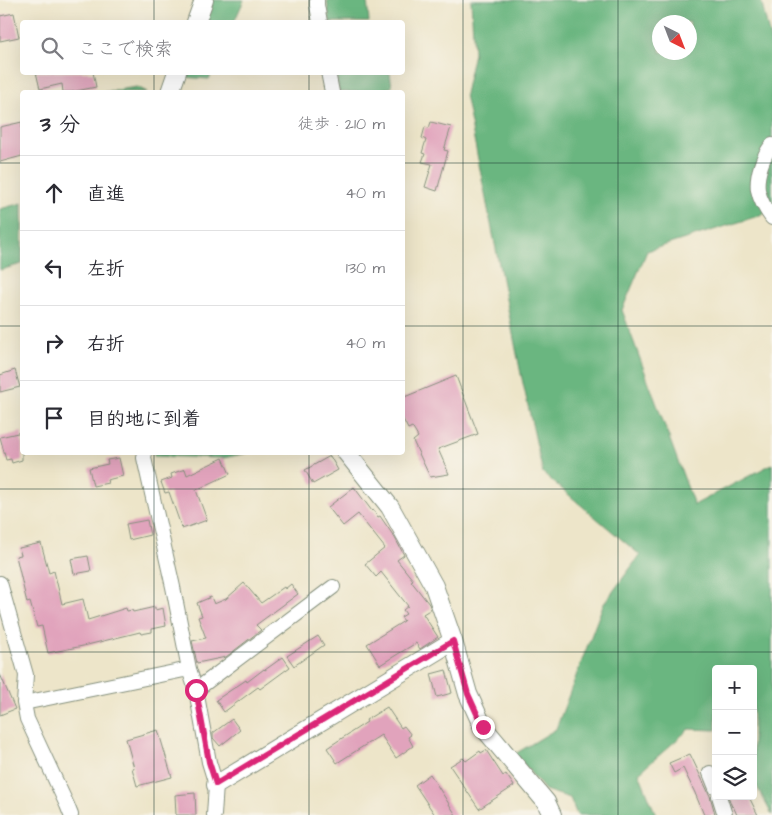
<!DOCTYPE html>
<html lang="ja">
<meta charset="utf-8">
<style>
:root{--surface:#fff;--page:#f7f7f7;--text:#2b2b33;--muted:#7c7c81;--line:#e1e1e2}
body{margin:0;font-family:"Architects Daughter","Klee One",sans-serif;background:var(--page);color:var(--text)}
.controls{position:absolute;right:15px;bottom:15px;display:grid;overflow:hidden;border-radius:5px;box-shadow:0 5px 20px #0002}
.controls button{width:45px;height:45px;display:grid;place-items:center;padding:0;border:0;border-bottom:1px solid var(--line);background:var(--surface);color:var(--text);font:25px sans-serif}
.compass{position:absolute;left:652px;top:15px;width:45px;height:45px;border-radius:50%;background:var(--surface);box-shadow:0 5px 20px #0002;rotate:138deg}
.stop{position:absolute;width:15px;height:15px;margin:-11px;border:4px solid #db2777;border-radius:50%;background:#fff}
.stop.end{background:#db2777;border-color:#fff;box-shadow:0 1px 5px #0008}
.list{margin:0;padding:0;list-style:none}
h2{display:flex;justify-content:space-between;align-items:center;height:65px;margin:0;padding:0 20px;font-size:21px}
h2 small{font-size:16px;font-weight:400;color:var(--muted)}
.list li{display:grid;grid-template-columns:32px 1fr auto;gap:15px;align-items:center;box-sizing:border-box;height:75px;padding:0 20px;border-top:1px solid var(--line)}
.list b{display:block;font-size:19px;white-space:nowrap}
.list em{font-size:16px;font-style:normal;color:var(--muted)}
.icon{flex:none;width:28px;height:28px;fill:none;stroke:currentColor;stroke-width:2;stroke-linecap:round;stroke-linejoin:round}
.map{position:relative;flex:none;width:772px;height:815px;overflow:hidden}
.search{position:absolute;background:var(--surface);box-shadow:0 5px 20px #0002;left:20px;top:20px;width:385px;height:55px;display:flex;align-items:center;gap:12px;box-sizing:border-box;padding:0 18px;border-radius:5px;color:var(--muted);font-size:19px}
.panel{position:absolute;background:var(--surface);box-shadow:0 5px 20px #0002;left:20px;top:90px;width:385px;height:365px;border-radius:5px}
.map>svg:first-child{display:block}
</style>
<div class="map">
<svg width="772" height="815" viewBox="0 0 772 815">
<rect width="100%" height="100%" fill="#f7f3e8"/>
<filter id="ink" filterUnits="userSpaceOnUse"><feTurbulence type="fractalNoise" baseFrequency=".02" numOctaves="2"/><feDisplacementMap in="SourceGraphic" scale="10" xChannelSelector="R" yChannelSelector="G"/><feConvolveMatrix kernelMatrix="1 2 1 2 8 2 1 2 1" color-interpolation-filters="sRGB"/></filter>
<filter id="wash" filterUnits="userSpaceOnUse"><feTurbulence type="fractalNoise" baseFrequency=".0096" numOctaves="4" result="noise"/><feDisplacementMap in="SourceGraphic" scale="20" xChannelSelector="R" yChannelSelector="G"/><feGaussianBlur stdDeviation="1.12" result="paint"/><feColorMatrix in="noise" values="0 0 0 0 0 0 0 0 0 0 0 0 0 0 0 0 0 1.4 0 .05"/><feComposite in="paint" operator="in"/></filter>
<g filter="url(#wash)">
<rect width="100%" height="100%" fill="#ede5c9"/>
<path fill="#6ab680" stroke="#447a5a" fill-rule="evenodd" d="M 211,0 L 244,0 L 234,22 L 202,22 Z
M 327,0 L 367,0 L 369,22 L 330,22 Z
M 471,0 L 761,0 L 772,47 L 772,208 L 758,216 L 647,251 L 622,310 L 694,505 L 772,464 L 772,815 L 753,779 L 753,669 L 716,669 L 716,730 L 689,729 L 639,773 L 656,815 L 577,815 L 570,798 L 545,790 L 515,754 L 556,729 L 603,605 L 640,555 L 543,473 L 521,374 L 465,94 L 474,53 ZM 660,22 L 690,22 L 690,52 L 660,52 Z
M 184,73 L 212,73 L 209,79 L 183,77 Z
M 336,73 L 390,73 L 392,87 L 372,92 L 339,92 Z
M 137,87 L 147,92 L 104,92 Z
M 22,203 L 22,264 L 0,270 L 0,209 Z
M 154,452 L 247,453 L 223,458 L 154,456 Z"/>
<g id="blocks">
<path fill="#e1a3bc" d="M 14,13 L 19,37 L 0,41 L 0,16 Z
M 36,72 L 93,72 L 96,87 L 71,92 L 63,92 L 62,84 L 40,89 Z
M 22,122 L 22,156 L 0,162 L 0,127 Z
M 431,122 L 451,127 L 444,150 L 448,151 L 437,191 L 425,187 L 432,164 L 422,162 L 425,154 L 422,153 L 426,140 L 422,138 L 425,127 L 429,128 Z
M 15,370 L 20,387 L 0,392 L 0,375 Z
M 456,376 L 478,434 L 438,449 L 449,474 L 430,477 L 413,441 L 418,437 L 412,427 L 408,429 L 402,417 L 402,398 Z
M 22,432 L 22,460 L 12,463 L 11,459 L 6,460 L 0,437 Z
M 330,456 L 338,470 L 313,484 L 305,470 Z
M 119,458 L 123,476 L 107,480 L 108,483 L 93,486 L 89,468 L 108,464 L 107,460 Z
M 223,458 L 230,474 L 196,490 L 207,520 L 182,529 L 169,492 L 165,493 L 161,482 L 172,478 L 171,474 L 185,469 L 187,475 Z
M 354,487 L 372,511 L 373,510 L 378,517 L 380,516 L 395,538 L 404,555 L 397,560 L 413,580 L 411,581 L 429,604 L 431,609 L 423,614 L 438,637 L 420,649 L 416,643 L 380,665 L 367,644 L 404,621 L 401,617 L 406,614 L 403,610 L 408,606 L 381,572 L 376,577 L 365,564 L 385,548 L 358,514 L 343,526 L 328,507 Z
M 147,520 L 150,535 L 129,540 L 126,524 Z
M 41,543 L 49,573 L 54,571 L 62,604 L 83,599 L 88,620 L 126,608 L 127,611 L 132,610 L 133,612 L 155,607 L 155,610 L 163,608 L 166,626 L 152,629 L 152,632 L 141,634 L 140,632 L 83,646 L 48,653 L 42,626 L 37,627 L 30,602 L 27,603 L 16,556 L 21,555 L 19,548 Z
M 88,556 L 91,571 L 74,574 L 71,559 Z
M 244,583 L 261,603 L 284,587 L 285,589 L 291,584 L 298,594 L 256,625 L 261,630 L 226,657 L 197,663 L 192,641 L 206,638 L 198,617 L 202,616 L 197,603 L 211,597 L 214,604 L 226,599 Z
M 318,636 L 324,645 L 294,666 L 287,656 Z
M 283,657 L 290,667 L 260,689 L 258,687 L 224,712 L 216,700 L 246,680 L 247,682 L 264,669 L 265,670 Z
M 446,670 L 452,693 L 437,697 L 431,674 Z
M 0,674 L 15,709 L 0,715 Z
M 387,707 L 401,728 L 404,726 L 411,735 L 408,737 L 413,746 L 396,758 L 381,735 L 337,763 L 327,748 L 367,722 L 366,720 Z
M 232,719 L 240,730 L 220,746 L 213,738 L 213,733 Z
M 158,730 L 172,777 L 137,786 L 132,768 L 134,768 L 126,739 Z
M 486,750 L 503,776 L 506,774 L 514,786 L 479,809 L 450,766 L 463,758 L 466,761 L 480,751 L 481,753 Z
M 690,754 L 710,796 L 715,814 L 712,815 L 704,815 L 695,793 L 683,768 L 674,773 L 669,763 Z
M 430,774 L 456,815 L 435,815 L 415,785 Z
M 195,793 L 196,815 L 176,815 L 175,795 Z
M 728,796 L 756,796 L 750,799 L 758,815 L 737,815 L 733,806 L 732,807 Z"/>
</g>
</g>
<g filter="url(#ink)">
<use href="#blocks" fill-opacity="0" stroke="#86917e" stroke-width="1"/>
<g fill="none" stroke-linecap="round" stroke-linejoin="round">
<g stroke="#86917e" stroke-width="16">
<path id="minor" d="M 317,0 L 317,5 L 320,22
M 328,72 L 332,92
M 772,145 C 763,155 756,176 758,190 C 760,200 766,210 772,218
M 145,452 L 144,458 L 173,587 L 189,669 L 196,690 L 209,762 L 216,785 L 214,815
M 0,583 L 26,675 L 24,703 L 27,719 L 67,805 L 71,815
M 196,690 L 333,587
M 24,703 L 189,669
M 710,773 L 716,788
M 719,796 L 725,815"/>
</g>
<g stroke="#86917e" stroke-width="20">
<path id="tertiary" d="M 196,22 L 204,0
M 170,92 L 177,72
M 346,452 L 390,507 L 434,586 L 453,641 L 468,694 L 483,727 L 546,802 L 552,815
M 216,785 L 453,641"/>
</g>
<use href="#minor" stroke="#fff" stroke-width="14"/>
<use href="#tertiary" stroke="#fff" stroke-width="18"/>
</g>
</g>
<g fill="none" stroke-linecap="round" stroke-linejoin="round" filter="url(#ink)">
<path stroke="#db2777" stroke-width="6" d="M 196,690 L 209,762 L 216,784 L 453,641 L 468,694 L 483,727"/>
</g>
<path fill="none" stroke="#1f3d34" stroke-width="1" stroke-opacity="0.55" d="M 154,0 L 154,22M 309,0 L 309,22M 463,0 L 463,815M 618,0 L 618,815M 154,72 L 154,92M 309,72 L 309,92M 0,163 L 22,163M 402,163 L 772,163M 0,326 L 22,326M 402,326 L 772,326M 154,452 L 154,815M 309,452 L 309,815M 0,489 L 772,489M 0,652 L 772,652"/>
</svg>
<div class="controls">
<button>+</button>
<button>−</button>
<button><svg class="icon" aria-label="layers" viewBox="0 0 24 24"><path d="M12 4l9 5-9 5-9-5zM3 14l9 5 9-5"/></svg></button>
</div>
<svg class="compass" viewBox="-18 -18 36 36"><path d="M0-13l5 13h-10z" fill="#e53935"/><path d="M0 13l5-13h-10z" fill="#7c7c81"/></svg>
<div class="stop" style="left:196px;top:690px"></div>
<div class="stop end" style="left:483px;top:727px"></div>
<div class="search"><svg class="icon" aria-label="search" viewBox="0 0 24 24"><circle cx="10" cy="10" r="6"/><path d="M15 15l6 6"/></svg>ここで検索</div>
<section class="panel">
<h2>3 分<small>徒歩 · 210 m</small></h2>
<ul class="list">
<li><svg class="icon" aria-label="ahead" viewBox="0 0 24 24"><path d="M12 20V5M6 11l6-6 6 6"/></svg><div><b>直進</b></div><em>40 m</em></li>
<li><svg class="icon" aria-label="left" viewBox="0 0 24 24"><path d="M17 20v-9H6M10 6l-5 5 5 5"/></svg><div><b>左折</b></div><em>130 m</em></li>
<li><svg class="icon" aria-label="right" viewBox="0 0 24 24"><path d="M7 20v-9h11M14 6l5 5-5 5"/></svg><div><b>右折</b></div><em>40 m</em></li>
<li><svg class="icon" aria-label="arrive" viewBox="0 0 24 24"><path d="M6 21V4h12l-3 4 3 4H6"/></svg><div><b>目的地に到着</b></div></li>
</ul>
</section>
</div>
